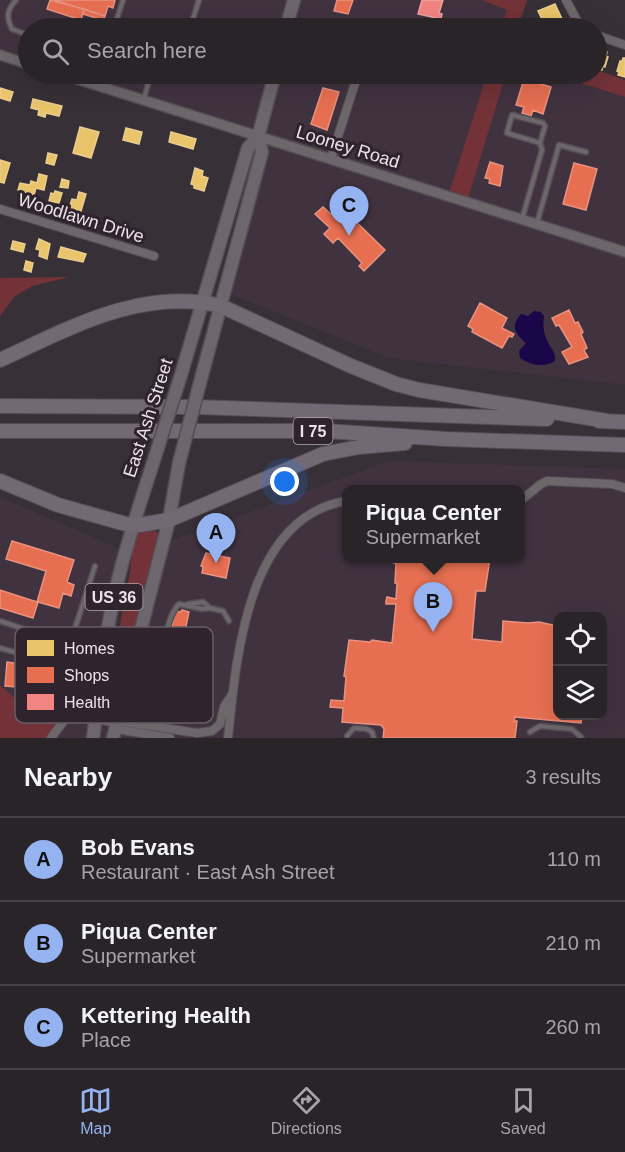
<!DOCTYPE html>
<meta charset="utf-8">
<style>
:root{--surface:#292428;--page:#312c30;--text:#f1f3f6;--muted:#a5a4a8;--line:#454145;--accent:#95b2f1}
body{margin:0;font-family:Helvetica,sans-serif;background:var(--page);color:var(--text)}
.controls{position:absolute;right:18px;bottom:18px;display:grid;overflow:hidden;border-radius:12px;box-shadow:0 6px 24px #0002}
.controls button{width:54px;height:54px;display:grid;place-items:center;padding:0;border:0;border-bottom:2px solid var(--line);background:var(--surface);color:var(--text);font:30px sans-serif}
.you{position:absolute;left:285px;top:482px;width:21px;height:21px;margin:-15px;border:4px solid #fff;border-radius:50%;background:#1a73e8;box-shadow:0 0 0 9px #1a73e833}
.badge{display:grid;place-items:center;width:39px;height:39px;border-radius:50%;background:var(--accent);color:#111;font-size:20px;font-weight:700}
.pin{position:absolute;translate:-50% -50px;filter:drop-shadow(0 2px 3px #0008)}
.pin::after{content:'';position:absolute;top:32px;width:21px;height:18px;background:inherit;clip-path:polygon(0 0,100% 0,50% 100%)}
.popup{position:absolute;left:342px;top:485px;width:183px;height:78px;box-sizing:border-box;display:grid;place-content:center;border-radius:12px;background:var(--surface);filter:drop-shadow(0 2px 4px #0005);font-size:20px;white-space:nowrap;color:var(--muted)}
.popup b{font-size:22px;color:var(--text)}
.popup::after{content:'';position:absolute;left:50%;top:100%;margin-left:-12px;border:12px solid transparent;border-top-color:var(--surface)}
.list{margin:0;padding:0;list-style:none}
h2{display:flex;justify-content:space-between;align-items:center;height:78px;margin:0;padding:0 24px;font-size:26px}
h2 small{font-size:20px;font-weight:400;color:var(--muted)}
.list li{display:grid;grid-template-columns:39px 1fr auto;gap:18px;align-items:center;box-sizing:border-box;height:84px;padding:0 24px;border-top:2px solid var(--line)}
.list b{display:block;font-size:22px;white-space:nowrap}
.list p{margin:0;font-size:20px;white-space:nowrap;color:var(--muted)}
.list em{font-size:20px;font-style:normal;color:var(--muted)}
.icon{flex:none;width:33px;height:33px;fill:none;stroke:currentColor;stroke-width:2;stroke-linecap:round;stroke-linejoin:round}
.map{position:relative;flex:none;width:625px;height:738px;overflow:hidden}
.search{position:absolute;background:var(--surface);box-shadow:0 6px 24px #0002;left:18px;right:18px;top:18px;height:66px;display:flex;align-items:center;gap:15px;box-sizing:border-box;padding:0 21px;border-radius:33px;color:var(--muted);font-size:22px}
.sheet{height:330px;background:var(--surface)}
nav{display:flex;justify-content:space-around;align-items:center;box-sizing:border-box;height:84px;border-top:2px solid var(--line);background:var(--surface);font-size:16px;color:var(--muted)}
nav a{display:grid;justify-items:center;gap:3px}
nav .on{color:var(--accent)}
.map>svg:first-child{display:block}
</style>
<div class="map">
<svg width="625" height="738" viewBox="0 0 625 738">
<rect width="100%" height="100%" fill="#373036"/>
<path fill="#413240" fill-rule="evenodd" d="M 0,0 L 481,0 L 507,10 L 501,28 L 28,28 L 28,64 L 0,55 Z
M 61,74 L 487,74 L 448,196 L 467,202 L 506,74 L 552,74 L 625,97 L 625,385 L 389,358 L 225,292 L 262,152 L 258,137 Z
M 389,461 L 625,469 L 625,738 L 51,738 L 48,714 L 18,701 L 0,685 L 0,497 L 125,551 L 96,718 L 117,723 L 162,544 ZM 346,490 L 520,490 L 520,558 L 346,558 ZM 558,616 L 602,616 L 602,716 L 558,716 Z"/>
<path fill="#723238" d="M 481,0 L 527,0 L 518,28 L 501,28 L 507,10 Z
M 597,70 L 625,80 L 625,97 L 552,74 L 596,74 Z
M 487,74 L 506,74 L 467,202 L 448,196 Z
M 69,277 L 33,286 L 15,296 L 0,316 L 0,278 Z
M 153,527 L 158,534 L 115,705 L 107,704 C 112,660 122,617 130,572 C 132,559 131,544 138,532 Z
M 0,685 L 18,701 L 48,714 L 61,725 L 51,738 L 0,738 Z"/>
<path fill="#19074a" d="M 534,311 L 541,312 L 544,316 C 543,325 543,333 548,342 C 551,349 556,352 555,361 C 544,368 530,365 520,358 L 519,351 L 526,343 C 515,333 510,326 521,314 L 528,316 Z"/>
<path fill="#e9c46a" stroke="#eacd90" stroke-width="1.5" d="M 555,4 L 564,23 L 552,28 L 546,28 L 538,11 Z
M 596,49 L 607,52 L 606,56 L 608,57 L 605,67 L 603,66 L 602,70 L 596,68 Z
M 623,58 L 625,58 L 625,77 L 618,75 L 619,72 L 617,71 L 620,61 L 622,61 Z
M 0,88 L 13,92 L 10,101 L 0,98 Z
M 33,99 L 62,106 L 59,116 L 46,113 L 45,117 L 38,115 L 39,110 L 31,108 Z
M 80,127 L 99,132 L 91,158 L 73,153 Z
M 126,128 L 142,132 L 139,144 L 123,140 Z
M 171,132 L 196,139 L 193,149 L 169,142 Z
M 48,153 L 57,155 L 54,165 L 46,163 Z
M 0,160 L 10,163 L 4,183 L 0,182 Z
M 195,168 L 203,171 L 202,176 L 208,178 L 204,191 L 194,188 L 194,185 L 191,184 Z
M 39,174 L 47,176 L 44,190 L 36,188 L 34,195 L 18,190 L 20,183 L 30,185 L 31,181 L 37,183 Z
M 62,179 L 69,181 L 68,188 L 60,187 Z
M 55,191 L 62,193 L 59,203 L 49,201 L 51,193 L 54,194 Z
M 79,192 L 86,194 L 81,211 L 69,208 L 72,199 L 77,200 Z
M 39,239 L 50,244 L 47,259 L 39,256 L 40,250 L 36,249 Z
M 13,241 L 25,244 L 23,252 L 11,249 Z
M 61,247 L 86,254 L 83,262 L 58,257 Z
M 26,261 L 33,263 L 31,272 L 24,270 Z"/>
<path fill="#e76f51" stroke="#e8927f" stroke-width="1.5" d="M 50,0 L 84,9 L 81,20 L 47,9 Z
M 54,0 L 115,0 L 113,8 L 108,6 L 105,16 Z
M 337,0 L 353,0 L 348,14 L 334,11 Z
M 84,9 L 105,16 L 101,28 L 93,28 L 96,18 L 83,14 Z
M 524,79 L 551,87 L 543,114 L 533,110 L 531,116 L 522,113 L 524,107 L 516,105 Z
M 323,88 L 339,92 L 327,130 L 311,124 Z
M 490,162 L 503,166 L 500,186 L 489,183 L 490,179 L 485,178 Z
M 574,163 L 597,169 L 586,210 L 563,204 Z
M 339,205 L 385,250 L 364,271 L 359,266 L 362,263 L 338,238 L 333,243 L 324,234 L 330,228 L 315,214 L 323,207 L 331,214 Z
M 480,303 L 507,318 L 502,328 L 514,334 L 512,337 L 509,336 L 502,348 L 472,332 L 473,329 L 468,326 Z
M 569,310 L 575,323 L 578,322 L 583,332 L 581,334 L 587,348 L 584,350 L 588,357 L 569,364 L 562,352 L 572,347 L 559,325 L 556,326 L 552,318 Z
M 12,541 L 74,560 L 67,582 L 74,585 L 71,596 L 63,593 L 59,608 L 38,602 L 33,618 L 0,608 L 0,590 L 37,602 L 46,571 L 6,559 Z
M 206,553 L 230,558 L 226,578 L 202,573 L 203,567 L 201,566 Z
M 395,558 L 490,558 L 485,591 L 476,591 L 472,639 L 502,642 L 503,621 L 528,623 L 539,622 L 558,626 L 558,716 L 582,716 L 581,723 L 515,717 L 514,721 L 517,721 L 515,738 L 383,738 L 384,729 L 381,725 L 342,722 L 343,708 L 330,707 L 331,700 L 344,701 L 346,677 L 344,676 L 349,640 L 370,642 L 372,640 L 392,643 L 396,604 L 386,604 L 386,601 L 387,597 L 396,599 L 397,583 L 395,583 L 396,563 L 394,563 Z
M 182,610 L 189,612 L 182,645 L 169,642 L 175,611 L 181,612 Z
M 602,653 L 605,654 L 602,683 Z
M 20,661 L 50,664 L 46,694 L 17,691 Z
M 7,662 L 20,664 L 17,687 L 5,686 Z
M 153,687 L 176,692 L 172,711 L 146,705 L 147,695 L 151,695 Z"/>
<path fill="#f28482" stroke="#f0a0a1" stroke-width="1.5" d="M 422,0 L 443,0 L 439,13 L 442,14 L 441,19 L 418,14 Z"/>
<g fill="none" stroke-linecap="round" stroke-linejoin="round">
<g stroke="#544d53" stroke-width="7">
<path id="service" d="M 16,0 C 7,10 6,17 12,29 L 28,35
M 114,28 L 123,0
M 190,28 L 199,0
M 144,98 L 151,74
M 522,219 L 542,150 L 540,143 L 507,133 L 512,115 L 543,123 L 545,126 L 540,143
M 537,223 L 559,145 L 586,152
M 188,604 L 203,602 L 210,608 L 223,611 L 229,621
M 0,621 L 69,644
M 0,648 L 63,666
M 193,652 L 184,656 L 167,650 C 163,638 170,613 179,604 L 202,609 L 210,608
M 61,673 C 47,696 44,700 62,721
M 77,714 L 61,672 L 95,566
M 530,732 L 540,726 L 572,729 L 581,737
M 347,736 L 354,728 L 367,729 L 372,732 L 374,738"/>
</g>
<g stroke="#544d53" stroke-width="10">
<path id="minor" d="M 566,0 L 581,28
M 596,35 L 625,45
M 331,158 L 358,74
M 0,209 L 154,256
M 520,501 L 541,484 L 547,481 L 612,484 L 625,488
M 118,721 L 197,733 L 212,731 L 220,724 L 224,707 L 231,696
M 116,729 L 170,738
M 51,738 L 66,718 L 77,715 L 117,723
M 228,738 C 236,659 247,517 346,501"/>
</g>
<g stroke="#544d53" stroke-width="12">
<path id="tertiary" d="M 0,55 L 28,64
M 61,74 L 625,252"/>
</g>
<g stroke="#544d53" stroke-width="15">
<path id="primary" d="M 286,28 L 294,0
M 181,375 L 248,148 L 258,137 L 275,74
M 202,375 L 262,152 L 258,137
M 93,738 C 100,688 104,638 116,588 C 126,545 140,503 154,460
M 113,738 L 169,520 L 179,463"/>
</g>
<g stroke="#544d53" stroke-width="16">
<path id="motorway" d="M 0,360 C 70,328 142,287 221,306 L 351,366 L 396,384 L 419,390 L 607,421
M 0,406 L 196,407 L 547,419
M 599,421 L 625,422
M 0,431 L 326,431 L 446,439 L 625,445
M 0,481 L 58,505 L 133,526 L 169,520 L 323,454 L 359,447 L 405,443"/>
</g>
<use href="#service" stroke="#6d676c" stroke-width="4"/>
<use href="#minor" stroke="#6d676c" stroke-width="8"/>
<use href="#tertiary" stroke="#6d676c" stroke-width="9"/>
<use href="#primary" stroke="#6d666d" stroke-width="12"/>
<use href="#motorway" stroke="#726975" stroke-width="14"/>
<g stroke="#544d53" stroke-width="15" stroke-linecap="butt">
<path id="primary-bridge" d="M 154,460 L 181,375
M 179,463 L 202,375"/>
</g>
<use href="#primary-bridge" stroke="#6d666d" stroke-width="12"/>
</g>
<g text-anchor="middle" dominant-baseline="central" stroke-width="6" stroke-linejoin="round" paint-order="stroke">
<g fill="#2f232e" stroke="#b3a9b2" stroke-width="1.5">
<rect x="293.5" y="418" width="39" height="26" rx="4.5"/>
<rect x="85.5" y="584" width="57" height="26" rx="4.5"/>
</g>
<g font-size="16" font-weight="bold" fill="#ebe3ea">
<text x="313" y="431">I 75</text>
<text x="114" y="597">US 36</text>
</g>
<g font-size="18" fill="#ebe3ea" stroke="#2f232e">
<text transform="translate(348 147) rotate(17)">Looney Road</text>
<text transform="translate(81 218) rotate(17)">Woodlawn Drive</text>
<text transform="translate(148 418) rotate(-72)">East Ash Street</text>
</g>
</g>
<rect x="15" y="627" width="198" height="96" rx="9" fill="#2f232e" stroke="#675d66" stroke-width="1.5"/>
<rect x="27" y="640" width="27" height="16" fill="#e9c46a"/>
<rect x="27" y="667" width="27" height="16" fill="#e76f51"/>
<rect x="27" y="694" width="27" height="16" fill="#f28482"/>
<g font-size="16" fill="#ebe3ea">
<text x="64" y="654">Homes</text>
<text x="64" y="681">Shops</text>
<text x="64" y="708">Health</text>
</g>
</svg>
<div class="controls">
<button><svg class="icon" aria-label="locate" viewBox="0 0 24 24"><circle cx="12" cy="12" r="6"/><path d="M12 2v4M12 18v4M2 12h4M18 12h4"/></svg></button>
<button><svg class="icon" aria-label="layers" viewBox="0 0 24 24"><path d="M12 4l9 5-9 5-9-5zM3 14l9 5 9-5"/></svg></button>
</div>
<div class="you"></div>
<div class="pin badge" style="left:216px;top:563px">A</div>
<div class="pin badge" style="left:433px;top:632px">B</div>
<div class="popup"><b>Piqua Center</b>Supermarket</div>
<div class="pin badge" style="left:349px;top:236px">C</div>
<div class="search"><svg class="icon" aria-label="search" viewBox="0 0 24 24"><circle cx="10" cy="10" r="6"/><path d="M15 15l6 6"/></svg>Search here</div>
</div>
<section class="sheet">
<h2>Nearby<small>3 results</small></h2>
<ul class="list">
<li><span class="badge">A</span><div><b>Bob Evans</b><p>Restaurant · East Ash Street</p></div><em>110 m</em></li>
<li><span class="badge">B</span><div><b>Piqua Center</b><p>Supermarket</p></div><em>210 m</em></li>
<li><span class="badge">C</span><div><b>Kettering Health</b><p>Place</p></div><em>260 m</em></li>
</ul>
</section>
<nav>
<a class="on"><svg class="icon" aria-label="map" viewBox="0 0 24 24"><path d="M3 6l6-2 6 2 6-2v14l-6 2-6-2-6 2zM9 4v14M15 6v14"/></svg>Map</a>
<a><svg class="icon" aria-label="directions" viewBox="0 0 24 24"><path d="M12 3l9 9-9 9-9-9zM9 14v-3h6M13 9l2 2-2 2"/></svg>Directions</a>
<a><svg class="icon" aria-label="saved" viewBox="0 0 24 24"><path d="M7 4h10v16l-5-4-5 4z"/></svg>Saved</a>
</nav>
